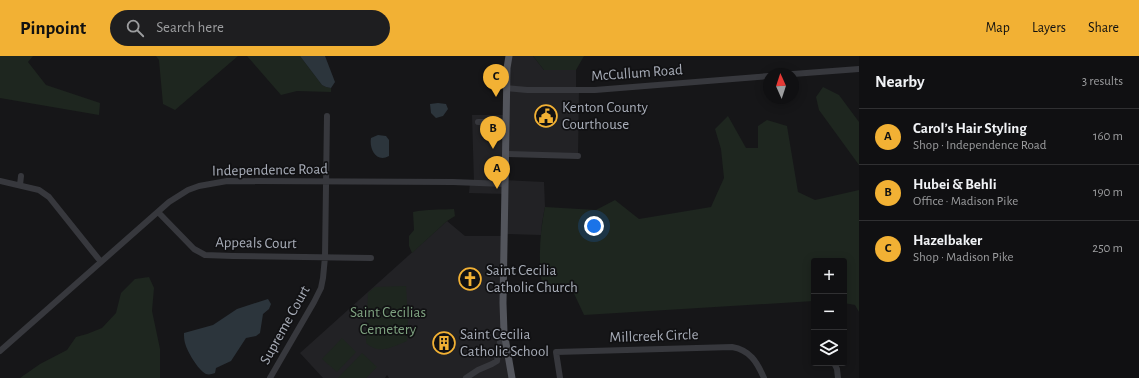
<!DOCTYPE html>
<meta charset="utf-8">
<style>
:root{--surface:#101012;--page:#1e1e20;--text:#f1f3f6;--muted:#9c9d9f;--line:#303032;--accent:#f2b134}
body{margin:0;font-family:"Alegreya Sans",sans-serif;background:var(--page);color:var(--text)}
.controls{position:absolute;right:12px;bottom:12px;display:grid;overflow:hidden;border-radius:4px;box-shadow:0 2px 10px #0003}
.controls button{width:36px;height:36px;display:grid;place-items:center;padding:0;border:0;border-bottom:1px solid var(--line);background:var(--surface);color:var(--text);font:20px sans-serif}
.compass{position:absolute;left:763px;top:12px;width:36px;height:36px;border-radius:50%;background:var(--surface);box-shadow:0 2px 10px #0003;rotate:357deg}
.you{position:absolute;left:594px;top:170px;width:14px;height:14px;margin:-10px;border:3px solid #fff;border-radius:50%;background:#1a73e8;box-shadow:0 0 0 6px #1a73e833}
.badge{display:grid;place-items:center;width:26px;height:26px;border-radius:50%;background:var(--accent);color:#111;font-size:13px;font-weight:700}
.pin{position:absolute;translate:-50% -33px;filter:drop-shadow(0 1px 2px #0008)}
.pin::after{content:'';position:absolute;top:21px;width:14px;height:12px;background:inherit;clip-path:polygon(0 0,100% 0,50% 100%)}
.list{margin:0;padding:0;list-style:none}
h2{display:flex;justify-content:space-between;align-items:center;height:52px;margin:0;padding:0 16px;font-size:17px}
h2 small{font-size:13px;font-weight:400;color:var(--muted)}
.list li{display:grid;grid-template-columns:26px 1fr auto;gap:12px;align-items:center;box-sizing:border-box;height:56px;padding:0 16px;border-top:1px solid var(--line)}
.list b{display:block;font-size:15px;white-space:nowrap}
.list p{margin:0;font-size:13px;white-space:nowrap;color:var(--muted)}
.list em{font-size:13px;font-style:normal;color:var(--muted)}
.icon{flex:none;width:22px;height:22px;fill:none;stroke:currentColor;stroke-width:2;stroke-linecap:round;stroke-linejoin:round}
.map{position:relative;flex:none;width:859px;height:322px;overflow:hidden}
header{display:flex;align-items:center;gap:24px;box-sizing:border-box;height:56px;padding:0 20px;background:var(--accent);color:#111}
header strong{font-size:19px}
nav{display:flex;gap:22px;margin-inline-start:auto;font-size:14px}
.search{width:280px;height:36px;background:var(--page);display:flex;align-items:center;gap:10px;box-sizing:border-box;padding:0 14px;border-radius:22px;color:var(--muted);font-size:15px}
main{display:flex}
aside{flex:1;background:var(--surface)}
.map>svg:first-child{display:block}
</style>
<header>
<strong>Pinpoint</strong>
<div class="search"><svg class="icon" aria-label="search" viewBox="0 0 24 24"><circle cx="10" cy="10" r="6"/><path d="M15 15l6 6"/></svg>Search here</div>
<nav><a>Map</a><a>Layers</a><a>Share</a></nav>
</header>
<main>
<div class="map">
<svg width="859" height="322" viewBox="0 0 859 322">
<rect width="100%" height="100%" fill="#161618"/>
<path fill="#222225" d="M 509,0 L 533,0 L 544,14 L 576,14 L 576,34 L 579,34 L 578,100 L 508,98 L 505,124 L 544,126 L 545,151 L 542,167 L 541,179 L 504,178 L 505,138 L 469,137 L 470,127 L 474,127 L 472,59 L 506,59 Z
M 447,165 L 465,180 L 504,180 L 503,247 L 512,322 L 389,322 L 387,319 L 385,322 L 323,322 L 300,297 Z"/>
<path fill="#1e261f" d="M 0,0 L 33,0 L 28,6 L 46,29 L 100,47 L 99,59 L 0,42 Z
M 156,0 L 238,0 L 175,54 L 163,48 L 159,4 Z
M 247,0 L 300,0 L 322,29 L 326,31 L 331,32 L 331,36 L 297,35 L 281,39 Z
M 533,0 L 584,0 L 576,14 L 544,14 Z
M 823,31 L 839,39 L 859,66 L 859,109 L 819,54 L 816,41 Z
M 728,60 L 746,92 L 758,92 L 758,70 L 767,64 L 787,70 L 798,136 L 815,144 L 859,134 L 859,256 L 855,249 L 844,247 L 844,205 L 814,205 L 814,245 L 584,259 L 571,231 L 542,228 C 538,203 540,175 545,151 L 596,154 L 615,144 L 639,163 L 711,151 L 724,122 L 721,93 L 715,73 Z
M 454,153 L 455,160 L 447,165 L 412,197 L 409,190 L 409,180 L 414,174 L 413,156 C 427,153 440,154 454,153 Z
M 149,221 L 154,232 L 152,255 L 160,293 L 160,322 L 20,322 L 40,308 L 67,294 L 76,281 L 87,278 L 102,272 L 116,257 L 121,237 L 135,223 Z
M 406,230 L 408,264 L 407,285 C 392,291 380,299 366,287 L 368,237 L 375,231 Z
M 342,282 L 356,296 L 337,316 L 322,303 Z
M 362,297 L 377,311 L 366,322 L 338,322 Z"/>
<path fill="#2c353c" d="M 300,0 L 325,0 L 335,26 L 331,32 L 326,31 L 322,29 Z
M 438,47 L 446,48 L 448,53 L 443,60 L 436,62 L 431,57 L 430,48 Z
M 378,79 L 386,80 L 389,84 L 389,100 C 376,107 369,93 371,82 Z
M 268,243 L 271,248 L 269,253 L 263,258 L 260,277 L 256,280 L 246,282 L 231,305 L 216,312 L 215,317 C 212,318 209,319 206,318 C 198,314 187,295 185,287 C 184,284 184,280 184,277 L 213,269 L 237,253 Z"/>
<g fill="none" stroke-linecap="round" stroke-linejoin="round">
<path stroke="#37383d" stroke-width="6" d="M 793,18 L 859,13
M 506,32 L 527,34 L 595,34 L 769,20
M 478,66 L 506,66
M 505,98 L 578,100
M 0,125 L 39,134 L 49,141 L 101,206
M 20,129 L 21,120
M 158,156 L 194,193 L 205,199 L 233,200 L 371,202
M 0,295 L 169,146 L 188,134 L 199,130 L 227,125 L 453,126 L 505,128
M 834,307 L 837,313 L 838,322
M 270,322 L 314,246 L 321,232 L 323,222 L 325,201 L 327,60
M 466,322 L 478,314 L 492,308 L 497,305 L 500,286 L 506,285
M 560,322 L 556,296 L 732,291 C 750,294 757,306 764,322"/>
<path stroke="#53555c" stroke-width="7" d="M 509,0 L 507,12 L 503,247 L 504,276 L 512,322"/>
</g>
<defs>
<g id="civic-ring" transform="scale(1.15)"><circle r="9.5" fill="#111113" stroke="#f2b134" stroke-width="1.5"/><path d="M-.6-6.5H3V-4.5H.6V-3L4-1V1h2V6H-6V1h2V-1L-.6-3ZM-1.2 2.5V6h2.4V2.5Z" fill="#f2b134"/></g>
<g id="church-ring" transform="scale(1.15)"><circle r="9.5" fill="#111113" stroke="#f2b134" stroke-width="1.5"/><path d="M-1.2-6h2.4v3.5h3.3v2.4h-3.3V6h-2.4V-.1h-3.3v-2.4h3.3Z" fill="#f2b134"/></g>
<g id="building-ring" transform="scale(1.15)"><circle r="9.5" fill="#111113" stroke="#f2b134" stroke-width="1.5"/><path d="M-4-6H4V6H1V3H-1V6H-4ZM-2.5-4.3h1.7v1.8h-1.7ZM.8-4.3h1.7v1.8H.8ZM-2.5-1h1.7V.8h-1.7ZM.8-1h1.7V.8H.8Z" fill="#f2b134"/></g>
</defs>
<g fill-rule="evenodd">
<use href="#civic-ring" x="546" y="60"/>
<use href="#church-ring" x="470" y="223"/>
<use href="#building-ring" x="444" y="287"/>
</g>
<g text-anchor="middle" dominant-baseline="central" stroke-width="3.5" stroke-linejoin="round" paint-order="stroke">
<g font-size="15" fill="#a8adb8" stroke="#111113">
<text transform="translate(637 17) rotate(-4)">McCullum Road</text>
<text transform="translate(270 114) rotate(-1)">Independence Road</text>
<text transform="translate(256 187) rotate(1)">Appeals Court</text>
<text transform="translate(285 269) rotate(-61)">Supreme Court</text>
<text transform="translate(654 280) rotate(-2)">Millcreek Circle</text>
</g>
<g font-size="15" fill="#a8adb8" stroke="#111113" text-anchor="start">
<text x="562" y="51">Kenton County<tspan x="562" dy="17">Courthouse</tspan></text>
<text x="486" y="214">Saint Cecilia<tspan x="486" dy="17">Catholic Church</tspan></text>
<text x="460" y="278">Saint Cecilia<tspan x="460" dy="17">Catholic School</tspan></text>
</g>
<g font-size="15" fill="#7fa381" stroke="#111113">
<text x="388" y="256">Saint Cecilias<tspan x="388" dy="17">Cemetery</tspan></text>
</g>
</g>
</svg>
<div class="controls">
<button>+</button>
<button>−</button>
<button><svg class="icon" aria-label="layers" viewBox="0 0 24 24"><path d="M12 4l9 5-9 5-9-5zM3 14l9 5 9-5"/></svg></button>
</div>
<svg class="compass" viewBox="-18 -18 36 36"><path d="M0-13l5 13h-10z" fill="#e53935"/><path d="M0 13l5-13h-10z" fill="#9c9d9f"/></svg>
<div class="you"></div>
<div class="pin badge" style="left:497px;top:133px">A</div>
<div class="pin badge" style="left:493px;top:93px">B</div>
<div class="pin badge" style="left:496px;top:41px">C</div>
</div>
<aside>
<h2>Nearby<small>3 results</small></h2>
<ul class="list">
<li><span class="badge">A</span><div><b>Carol’s Hair Styling</b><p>Shop · Independence Road</p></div><em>160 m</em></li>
<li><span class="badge">B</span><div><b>Hubei &amp; Behli</b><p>Office · Madison Pike</p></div><em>190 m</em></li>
<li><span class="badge">C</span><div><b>Hazelbaker</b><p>Shop · Madison Pike</p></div><em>250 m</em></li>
</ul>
</aside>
</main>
